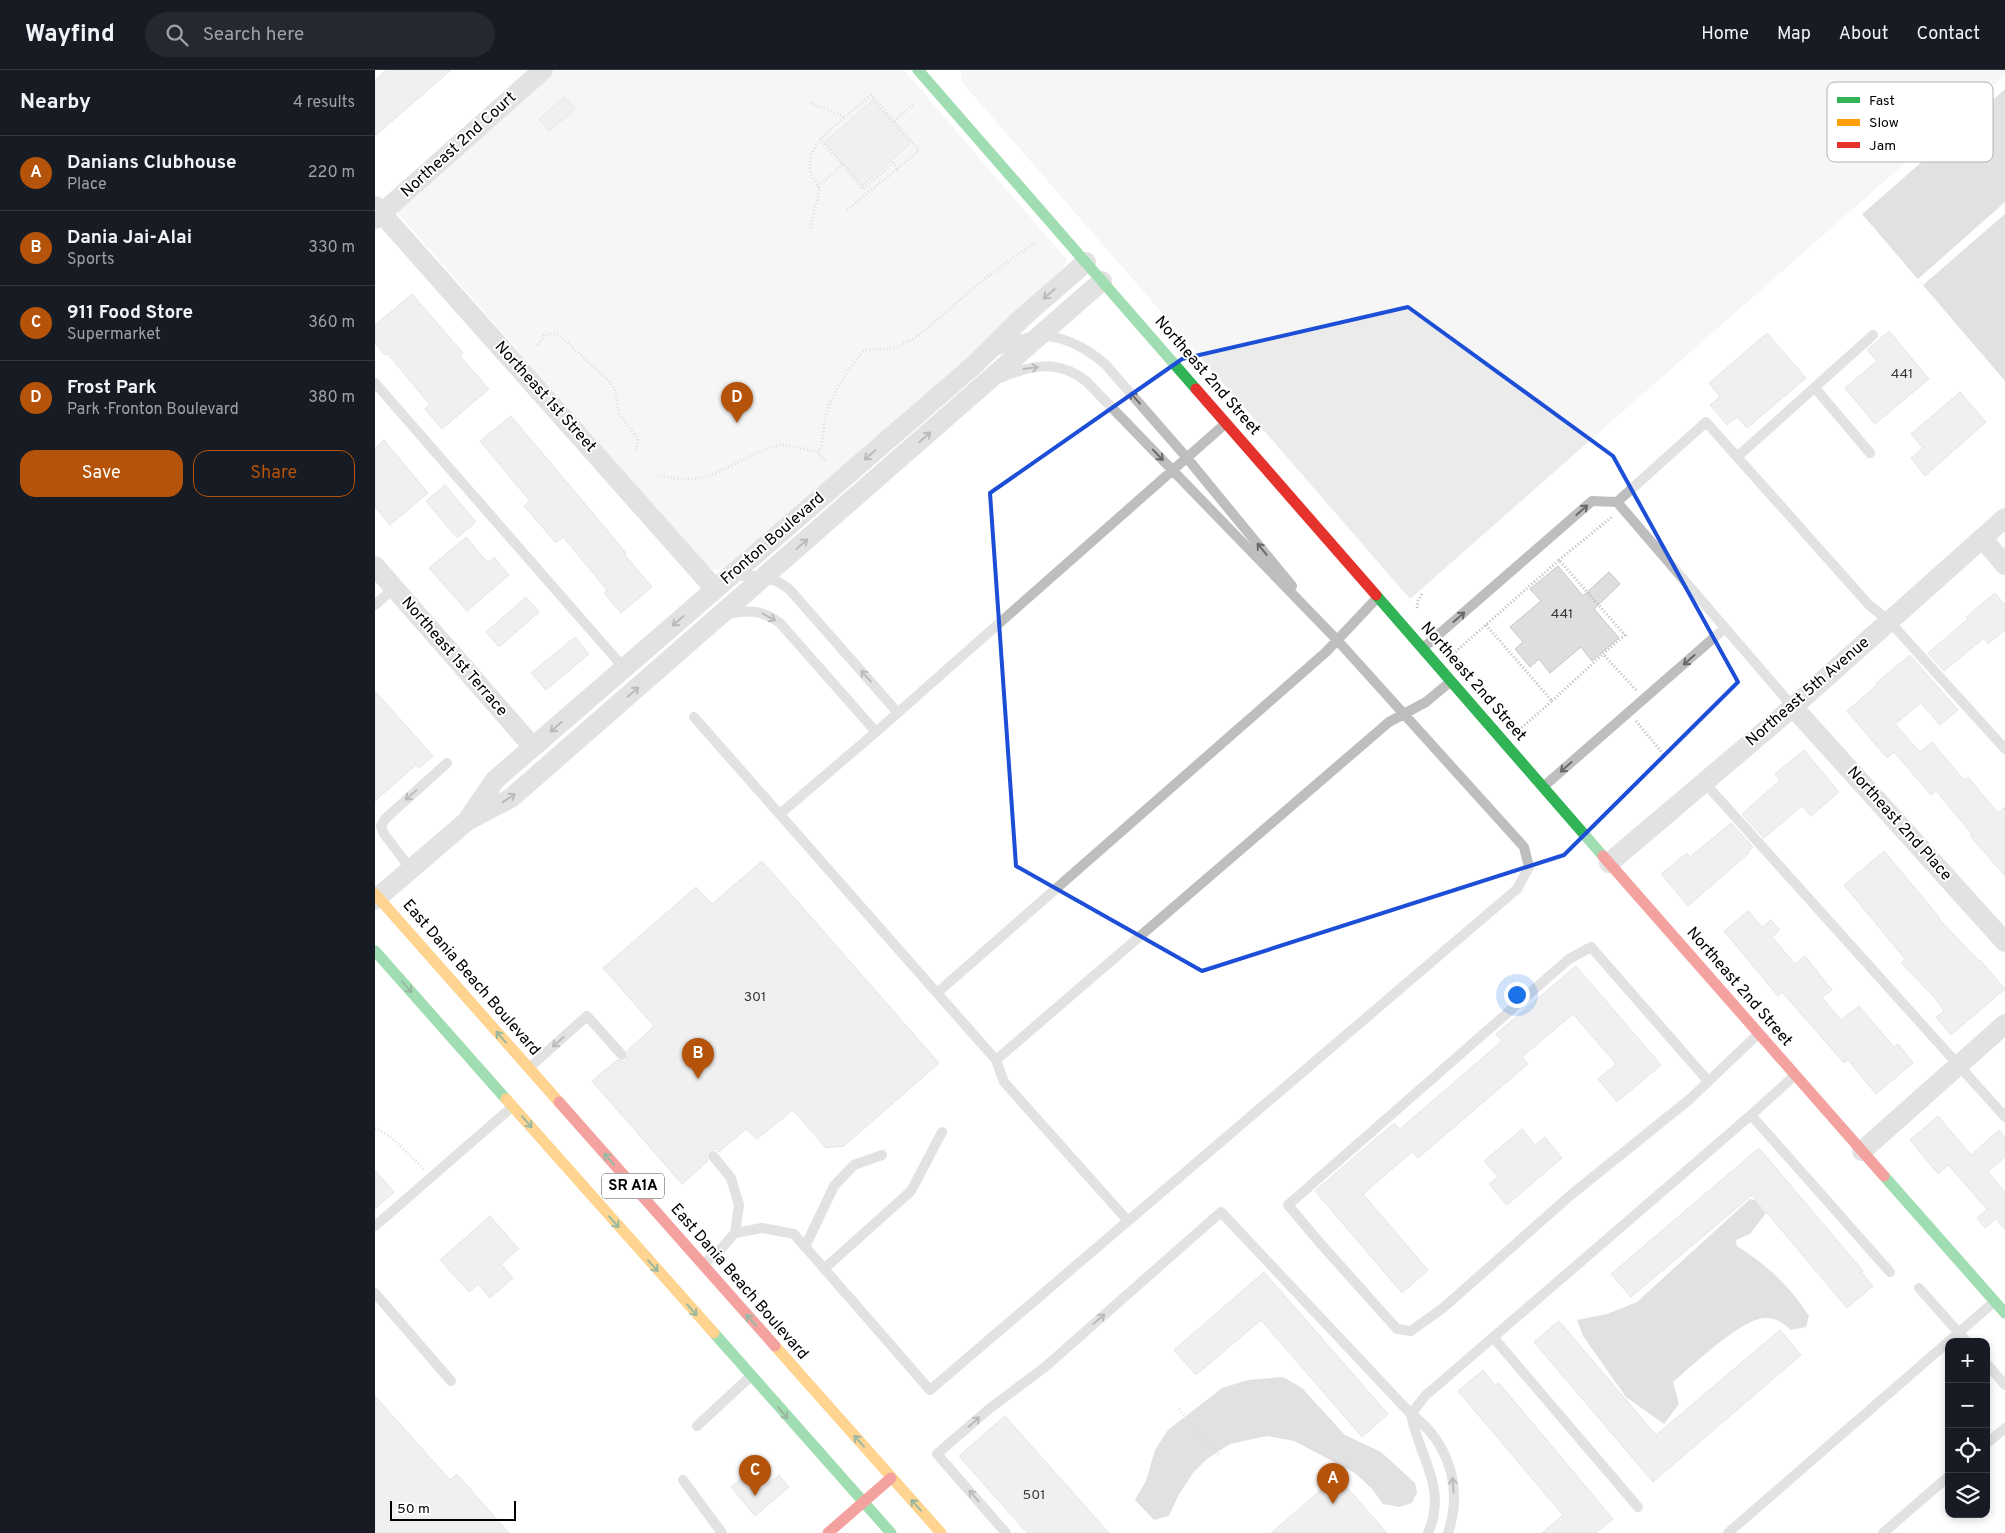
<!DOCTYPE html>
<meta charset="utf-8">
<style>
:root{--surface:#171b24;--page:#242831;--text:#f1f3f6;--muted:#9ea1a6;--line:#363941;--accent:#b45309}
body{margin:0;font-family:Overpass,sans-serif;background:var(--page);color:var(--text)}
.controls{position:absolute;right:15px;bottom:15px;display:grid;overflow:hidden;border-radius:10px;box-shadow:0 2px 8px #0003}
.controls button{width:45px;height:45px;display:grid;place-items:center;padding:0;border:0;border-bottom:1px solid var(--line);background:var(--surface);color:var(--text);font:25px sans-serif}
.scale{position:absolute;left:15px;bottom:12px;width:126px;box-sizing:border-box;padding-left:5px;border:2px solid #000;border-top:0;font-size:14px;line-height:18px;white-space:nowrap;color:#000;-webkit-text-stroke:4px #fff;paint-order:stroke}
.you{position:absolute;left:1141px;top:924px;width:18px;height:18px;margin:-12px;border:4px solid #fff;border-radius:50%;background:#1a73e8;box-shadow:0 0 0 8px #1a73e833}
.badge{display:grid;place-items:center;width:32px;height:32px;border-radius:50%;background:var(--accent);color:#fff;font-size:16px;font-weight:700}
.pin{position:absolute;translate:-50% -41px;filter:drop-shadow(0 1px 2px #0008)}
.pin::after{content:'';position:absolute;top:26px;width:18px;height:15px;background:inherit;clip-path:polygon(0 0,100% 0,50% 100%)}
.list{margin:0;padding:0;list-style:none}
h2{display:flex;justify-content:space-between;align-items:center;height:65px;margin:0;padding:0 20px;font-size:21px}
h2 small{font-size:16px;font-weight:400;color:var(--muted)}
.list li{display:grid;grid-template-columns:32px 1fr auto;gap:15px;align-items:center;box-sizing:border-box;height:75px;padding:0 20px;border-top:1px solid var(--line)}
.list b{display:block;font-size:19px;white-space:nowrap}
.list p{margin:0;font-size:16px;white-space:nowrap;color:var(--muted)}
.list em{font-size:16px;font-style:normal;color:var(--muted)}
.actions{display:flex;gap:10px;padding:15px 20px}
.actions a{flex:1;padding:11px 0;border:1px solid var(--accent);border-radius:15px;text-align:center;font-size:18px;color:var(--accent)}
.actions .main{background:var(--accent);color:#fff}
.icon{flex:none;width:28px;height:28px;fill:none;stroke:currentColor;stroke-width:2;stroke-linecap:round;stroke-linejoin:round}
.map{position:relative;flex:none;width:1630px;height:1463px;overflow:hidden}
header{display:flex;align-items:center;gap:30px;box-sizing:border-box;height:70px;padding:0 25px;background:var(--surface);border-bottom:1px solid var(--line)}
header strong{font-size:24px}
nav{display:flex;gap:28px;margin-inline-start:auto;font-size:18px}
.search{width:350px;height:45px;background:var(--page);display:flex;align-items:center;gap:12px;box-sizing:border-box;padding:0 18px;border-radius:28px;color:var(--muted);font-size:19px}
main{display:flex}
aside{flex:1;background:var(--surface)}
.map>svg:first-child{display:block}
</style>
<header>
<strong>Wayfind</strong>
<div class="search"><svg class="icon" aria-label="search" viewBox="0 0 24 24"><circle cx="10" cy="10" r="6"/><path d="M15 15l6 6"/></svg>Search here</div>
<nav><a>Home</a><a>Map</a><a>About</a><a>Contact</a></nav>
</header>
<main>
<aside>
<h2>Nearby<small>4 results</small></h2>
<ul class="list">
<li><span class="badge">A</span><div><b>Danians Clubhouse</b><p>Place</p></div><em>220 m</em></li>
<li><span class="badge">B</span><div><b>Dania Jai-Alai</b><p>Sports</p></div><em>330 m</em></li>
<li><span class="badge">C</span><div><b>911 Food Store</b><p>Supermarket</p></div><em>360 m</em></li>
<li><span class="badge">D</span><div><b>Frost Park</b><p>Park · Fronton Boulevard</p></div><em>380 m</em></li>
</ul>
<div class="actions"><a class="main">Save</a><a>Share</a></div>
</aside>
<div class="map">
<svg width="1630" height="1463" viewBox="0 0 1630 1463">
<rect width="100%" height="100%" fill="#fff"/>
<path fill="#ebebeb" d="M 179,0 L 529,0 L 692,190 L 682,210 L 351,500 L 339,500 L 331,496 L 21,141 Z
M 586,0 L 1630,0 L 1630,5 L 1035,529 L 586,11 Z"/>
<path fill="#bdbdbd" d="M 1630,19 L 1630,311 L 1487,144 Z
M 1375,1129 L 1380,1130 L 1391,1143 L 1375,1164 L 1361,1170 L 1362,1176 C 1393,1196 1414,1215 1434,1246 L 1431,1257 L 1416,1260 C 1408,1253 1401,1247 1389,1248 C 1365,1250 1317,1296 1298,1312 L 1304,1334 L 1289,1354 L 1251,1327 L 1208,1266 L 1202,1250 L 1232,1244 L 1262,1232 Z
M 908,1307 L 927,1318 L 970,1365 L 1006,1382 L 1040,1413 L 1042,1422 L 1037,1433 L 1024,1437 L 1008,1434 L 997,1419 L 980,1403 L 919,1371 L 892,1366 L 855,1374 L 832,1389 L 818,1403 L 803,1426 L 794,1446 L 779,1450 L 760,1430 L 771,1411 L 780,1380 L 793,1360 L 847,1318 L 873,1310 Z"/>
<path fill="#fff" d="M 1630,17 L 1630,19 L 1487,144 L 1486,142 Z
M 1630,132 L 1630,144 L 1548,215 L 1543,209 Z"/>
<path fill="#dedede" stroke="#c6c6c6" d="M 12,0 L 76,0 L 0,66 L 0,10 Z
M 190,27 L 200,39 L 174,61 L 164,49 Z
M 498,30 L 536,73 L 487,116 L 450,72 Z
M 37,224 L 88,283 L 85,286 L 114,319 L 67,359 L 50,339 L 55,335 L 12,283 L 10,285 L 0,273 L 0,255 Z
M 1514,261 L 1554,309 L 1500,354 L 1470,318 L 1502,291 L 1492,280 Z
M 1392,263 L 1431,308 L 1372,358 L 1362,347 L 1352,355 L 1335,335 L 1345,327 L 1334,313 Z
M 1585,322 L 1611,352 L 1550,406 L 1536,388 L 1548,378 L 1536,364 Z
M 136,346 L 217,442 L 251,483 L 249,484 L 277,517 L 246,543 L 229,523 L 232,520 L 188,467 L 181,473 L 149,436 L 155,431 L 105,371 Z
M 9,370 L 53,423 L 15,455 L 0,437 L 0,378 Z
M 70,415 L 101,452 L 82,468 L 51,431 Z
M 91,467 L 113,493 L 119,487 L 134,505 L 92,541 L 54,498 Z
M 1183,496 L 1208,526 L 1234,502 L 1245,514 L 1219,539 L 1244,568 L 1217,591 L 1206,577 L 1175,603 L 1164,589 L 1155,597 L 1140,579 L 1148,572 L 1135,557 L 1166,531 L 1155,519 Z
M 1620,523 L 1630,535 L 1630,560 L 1613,574 L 1609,568 L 1569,601 L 1553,583 L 1593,549 L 1591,547 Z
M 151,527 L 164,542 L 124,577 L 111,562 Z
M 200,567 L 214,584 L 171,620 L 156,603 Z
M 1535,585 L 1583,640 L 1565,655 L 1546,633 L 1520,654 L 1545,682 L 1557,672 L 1589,710 L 1593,707 L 1623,743 L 1630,737 L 1630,806 L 1595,766 L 1597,764 L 1561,721 L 1556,725 L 1519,682 L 1512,688 L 1472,641 L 1502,615 L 1501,613 Z
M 0,621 L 58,686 L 44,698 L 41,695 L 0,731 Z
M 1429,680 L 1464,722 L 1436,746 L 1427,736 L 1389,768 L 1367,744 L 1405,710 L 1400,704 Z
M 1356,753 L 1378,777 L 1373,782 L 1374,783 L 1313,836 L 1286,804 L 1312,783 L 1315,787 Z
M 1509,781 L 1565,848 L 1564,849 L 1604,891 L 1605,890 L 1630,919 L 1576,965 L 1561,947 L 1569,941 L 1560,928 L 1526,893 L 1530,889 L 1469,815 Z
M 387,791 L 564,993 L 469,1076 L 451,1078 L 418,1040 L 382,1069 L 371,1059 L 344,1082 L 340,1079 L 334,1080 L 331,1087 L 333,1091 L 307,1114 L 217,1011 L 242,990 L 248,992 L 252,990 L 254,984 L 252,981 L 279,956 L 228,898 L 321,817 L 337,834 Z
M 1373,841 L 1387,857 L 1396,850 L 1405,860 L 1397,867 L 1420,894 L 1430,886 L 1457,920 L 1447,927 L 1466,950 L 1484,936 L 1519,977 L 1523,974 L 1538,993 L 1501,1024 L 1473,990 L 1469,993 L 1407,922 L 1403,926 L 1349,861 Z
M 1201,896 L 1286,995 L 1242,1032 L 1223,1009 L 1241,994 L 1198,944 L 1147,987 L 1153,994 L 1043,1088 L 1037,1082 L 988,1124 L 1053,1200 L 1027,1223 L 940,1121 L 1019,1053 L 1025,1059 L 1127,971 L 1121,964 Z
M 1563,1046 L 1596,1085 L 1624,1060 L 1630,1067 L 1630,1087 L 1613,1102 L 1630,1122 L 1630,1160 L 1621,1149 L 1610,1158 L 1602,1148 L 1612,1139 L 1573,1095 L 1563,1104 L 1535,1070 Z
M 1147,1059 L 1160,1075 L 1170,1067 L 1187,1088 L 1132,1135 L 1114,1114 L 1123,1107 L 1109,1091 Z
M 1384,1078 L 1488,1201 L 1486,1202 L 1498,1216 L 1472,1238 L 1377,1125 L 1256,1227 L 1236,1204 Z
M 0,1100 L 19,1122 L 0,1139 Z
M 115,1146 L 144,1179 L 126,1194 L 138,1208 L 115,1228 L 103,1214 L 94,1222 L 65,1190 Z
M 889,1202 L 1013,1344 L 987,1367 L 886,1250 L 821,1305 L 799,1280 Z
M 1184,1251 L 1281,1365 L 1405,1260 L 1426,1285 L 1278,1412 L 1159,1272 Z
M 1108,1300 L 1120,1315 L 1124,1313 L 1238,1449 L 1221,1463 L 1167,1463 L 1188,1445 L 1083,1321 Z
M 0,1326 L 75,1410 L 82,1404 L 134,1463 L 0,1463 Z
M 630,1346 L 734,1463 L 652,1463 L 584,1386 Z
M 373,1402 L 387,1419 L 404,1405 L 414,1417 L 380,1446 L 356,1417 Z
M 962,1406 L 1012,1463 L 896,1463 Z"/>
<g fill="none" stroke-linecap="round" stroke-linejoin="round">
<path stroke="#b9b9b9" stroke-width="3" stroke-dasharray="1 2.5" stroke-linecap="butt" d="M 436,33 L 470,47 L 496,25 L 519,51 L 540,33
M 445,69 L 488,119 L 518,93 L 522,99 L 544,80 L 519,51
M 443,116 L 469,94
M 472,140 L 522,99
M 435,158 L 445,118 C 419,87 448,66 470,47
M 163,275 L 169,266 L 178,263 L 185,266 L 234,311 L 240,319 L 244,343 L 263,369 L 261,381
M 443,382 C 451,370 447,357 451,344 C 457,324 475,295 490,280 L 521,278 L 543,266 L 607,211 L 660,172
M 282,405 C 293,407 306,410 317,409 C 344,408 376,380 406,375 C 410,374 436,381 443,382 L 450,390
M 1184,490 L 1238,446
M 1042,538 L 1043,531 L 1048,522
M 1111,555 L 1177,631 L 1144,660
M 1078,584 L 1184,490 L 1250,565 L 1228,584 L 1261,620
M 1177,631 L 1228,584
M 1261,651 L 1290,686
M 0,1058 L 17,1068 L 49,1099
M 804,1339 L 845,1386"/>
<path stroke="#bebebe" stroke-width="10" d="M 624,280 C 662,255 697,266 730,294 L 812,388 L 917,516
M 0,313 L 249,598
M 1440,318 L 1495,383
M 1362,387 L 1498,265
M 359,506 C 381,505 397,505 415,520 L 523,643
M 0,535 L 19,518
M 351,544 C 374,540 385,539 405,553 L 501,662
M 1048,578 L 1217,431 L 1242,432
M 1418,637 L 1242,432 L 1331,352 L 1494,535 L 1514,551 L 1630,679
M 319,647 L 621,990 L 629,1012 L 753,1151
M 1329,712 L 1630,1047
M 1168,717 L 1350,558
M 405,744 L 501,662 L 850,354
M 36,799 L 9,764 L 6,756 L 10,749 L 72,693
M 562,923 L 951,582 L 1002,528
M 621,990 L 1014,652 L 1051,632 L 1075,612
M 155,997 L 212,946 L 247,985
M 1333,1011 L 1216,877 L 1194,889 L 913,1135 L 945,1173 L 1022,1259 L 1036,1261 L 1068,1238 L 1197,1124 L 1315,1029 L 1383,964
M 1376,1045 L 1515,1202
M 0,1156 L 137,1037
M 360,1163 L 387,1158 L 419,1164 L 555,1320 L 1142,819 L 1154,797 L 1149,777 L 963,571 L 711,311 C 682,289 656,295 625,308
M 430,1177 L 459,1116 L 479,1095 L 507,1085
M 328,1194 L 343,1182 L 360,1163 L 364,1135 L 356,1108 L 338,1086
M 449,1199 L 536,1121 L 567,1062
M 1544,1218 L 1592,1272
M 0,1223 L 76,1311
M 1118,1267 L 1263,1437
M 1611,1293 L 1630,1315
M 322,1356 L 376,1306
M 1611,1374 L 1630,1358
M 308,1410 L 347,1463
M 631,1463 L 562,1384 L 614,1339 L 670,1297 L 846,1142 L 1036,1344 C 1074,1372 1088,1418 1073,1463
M 1053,1463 C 1073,1417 1044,1388 1036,1344 L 1050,1326 L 1376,1045 L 1419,1006
M 1353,1463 L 1619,1232
M 1508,1463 L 1574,1406"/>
<path stroke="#bebebe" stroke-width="20" d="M 0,136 L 340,519
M 0,149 L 168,0
M 1607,468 L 1630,495
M 0,496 L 158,677
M 1418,637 L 1630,872
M 94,748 L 120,710 L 598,296 L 647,248 L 711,192
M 1234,793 L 1418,637 L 1630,448
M 0,830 L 92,751 L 136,728 L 727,211
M 1487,1081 L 1630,954"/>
<path stroke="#30b455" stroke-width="11" d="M 543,0 L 821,319
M 1001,525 L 1228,786
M 0,881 L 131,1029
M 1509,1106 L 1630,1243
M 339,1263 L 516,1463"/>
<path stroke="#ff9f0a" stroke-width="11" d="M 0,824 L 184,1032
M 131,1029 L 339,1263
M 400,1276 L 566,1463"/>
<path stroke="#e5322d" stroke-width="11" d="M 821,319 L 1001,525
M 1228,786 L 1509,1106
M 184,1032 L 400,1276
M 453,1463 L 516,1408"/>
</g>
<defs><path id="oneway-shaft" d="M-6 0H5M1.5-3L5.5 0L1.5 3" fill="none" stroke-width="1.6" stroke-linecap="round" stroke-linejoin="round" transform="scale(1.25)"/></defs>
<g stroke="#686868">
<use href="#oneway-shaft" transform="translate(674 224) rotate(139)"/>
<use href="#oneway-shaft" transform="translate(656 298) rotate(-8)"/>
<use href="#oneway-shaft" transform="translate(760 328) rotate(-131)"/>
<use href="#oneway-shaft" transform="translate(550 367) rotate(-41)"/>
<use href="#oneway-shaft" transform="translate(495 385) rotate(139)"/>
<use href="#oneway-shaft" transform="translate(783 385) rotate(46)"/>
<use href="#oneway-shaft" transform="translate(1207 440) rotate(-41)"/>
<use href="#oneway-shaft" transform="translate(427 474) rotate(-41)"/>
<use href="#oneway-shaft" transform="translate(887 479) rotate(-129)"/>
<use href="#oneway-shaft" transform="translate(394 547) rotate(29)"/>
<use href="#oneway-shaft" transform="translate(1084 547) rotate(-41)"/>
<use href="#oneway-shaft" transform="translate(303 551) rotate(139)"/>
<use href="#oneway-shaft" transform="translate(1314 590) rotate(139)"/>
<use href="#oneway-shaft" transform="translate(491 606) rotate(-131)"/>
<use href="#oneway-shaft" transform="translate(258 622) rotate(-41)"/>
<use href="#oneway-shaft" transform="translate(181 657) rotate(139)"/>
<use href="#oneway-shaft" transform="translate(1191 697) rotate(139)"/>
<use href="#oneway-shaft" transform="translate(36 725) rotate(138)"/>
<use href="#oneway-shaft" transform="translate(134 728) rotate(-33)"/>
<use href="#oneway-shaft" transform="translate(183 972) rotate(138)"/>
<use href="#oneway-shaft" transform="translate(724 1249) rotate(-41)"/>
<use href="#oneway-shaft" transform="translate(599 1352) rotate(-41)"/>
<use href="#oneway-shaft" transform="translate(1078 1415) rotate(-95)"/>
<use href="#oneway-shaft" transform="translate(599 1426) rotate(-131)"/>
</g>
<g stroke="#1a632f">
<use href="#oneway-shaft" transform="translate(32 917) rotate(49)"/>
<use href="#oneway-shaft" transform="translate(126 967) rotate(-131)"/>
<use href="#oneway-shaft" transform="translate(152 1052) rotate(49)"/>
<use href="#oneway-shaft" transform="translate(234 1089) rotate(-131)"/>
<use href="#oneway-shaft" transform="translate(239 1152) rotate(49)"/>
<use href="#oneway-shaft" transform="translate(278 1196) rotate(48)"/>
<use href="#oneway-shaft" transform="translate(317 1240) rotate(49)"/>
<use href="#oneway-shaft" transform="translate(376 1250) rotate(-132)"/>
<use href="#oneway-shaft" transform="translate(408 1343) rotate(48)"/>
<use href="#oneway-shaft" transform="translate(484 1371) rotate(-132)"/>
<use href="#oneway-shaft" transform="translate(541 1435) rotate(-132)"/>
</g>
<path d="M0 0H1630V1463H0ZM 1033,237 L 1238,386 L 1363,612 L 1189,785 L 827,901 L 641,796 L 615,423 L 807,289 Z" fill="#fff" fill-opacity=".55" fill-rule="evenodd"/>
<path fill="none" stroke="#1d4ed8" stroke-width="4" stroke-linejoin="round" d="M 1033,237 L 1238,386 L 1363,612 L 1189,785 L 827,901 L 641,796 L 615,423 L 807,289 Z"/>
<g text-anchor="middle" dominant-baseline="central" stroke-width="4" stroke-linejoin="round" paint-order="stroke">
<g font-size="14" fill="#383838">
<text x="1527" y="304">441</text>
<text x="1187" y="544">441</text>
<text x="380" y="927">301</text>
<text x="659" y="1425">501</text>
</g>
<rect fill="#fff" stroke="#4c4c4c" stroke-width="1" x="227" y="1103.5" width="62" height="25" rx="4"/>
<g font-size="15" font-weight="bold" fill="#000">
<text x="258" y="1116">SR A1A</text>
</g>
<g font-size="16" fill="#000" stroke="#fff">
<text transform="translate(84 75) rotate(-42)">Northeast 2nd Court</text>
<text transform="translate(832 306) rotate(49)">Northeast 2nd Street</text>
<text transform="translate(170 327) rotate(48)">Northeast 1st Street</text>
<text transform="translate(398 469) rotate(-41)">Fronton Boulevard</text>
<text transform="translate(79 587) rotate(49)">Northeast 1st Terrace</text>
<text transform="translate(1098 612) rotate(49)">Northeast 2nd Street</text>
<text transform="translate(1433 622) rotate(-41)">Northeast 5th Avenue</text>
<text transform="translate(1524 754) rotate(48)">Northeast 2nd Place</text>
<text transform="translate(96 908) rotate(49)">East Dania Beach Boulevard</text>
<text transform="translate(1364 917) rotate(49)">Northeast 2nd Street</text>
<text transform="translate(364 1212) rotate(49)">East Dania Beach Boulevard</text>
</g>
</g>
<rect x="1452" y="12" width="166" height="80" rx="8" fill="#fff" stroke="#b2b2b2" stroke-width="1"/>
<rect x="1462" y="27" width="23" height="6" fill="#30b455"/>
<rect x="1462" y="49" width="23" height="7" fill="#ff9f0a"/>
<rect x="1462" y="72" width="23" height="6" fill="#e5322d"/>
<g font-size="14" fill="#000">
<text x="1494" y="35">Fast</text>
<text x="1494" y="57">Slow</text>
<text x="1494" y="80">Jam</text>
</g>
</svg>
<div class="controls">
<button>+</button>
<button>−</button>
<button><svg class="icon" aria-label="locate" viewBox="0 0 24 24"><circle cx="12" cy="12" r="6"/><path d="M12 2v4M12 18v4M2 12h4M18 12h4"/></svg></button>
<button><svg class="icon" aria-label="layers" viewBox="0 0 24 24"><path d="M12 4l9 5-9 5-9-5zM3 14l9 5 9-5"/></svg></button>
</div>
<div class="scale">50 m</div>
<div class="you"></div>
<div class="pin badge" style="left:958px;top:1434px">A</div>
<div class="pin badge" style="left:323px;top:1009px">B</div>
<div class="pin badge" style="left:380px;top:1426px">C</div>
<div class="pin badge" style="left:362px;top:353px">D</div>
</div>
</main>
